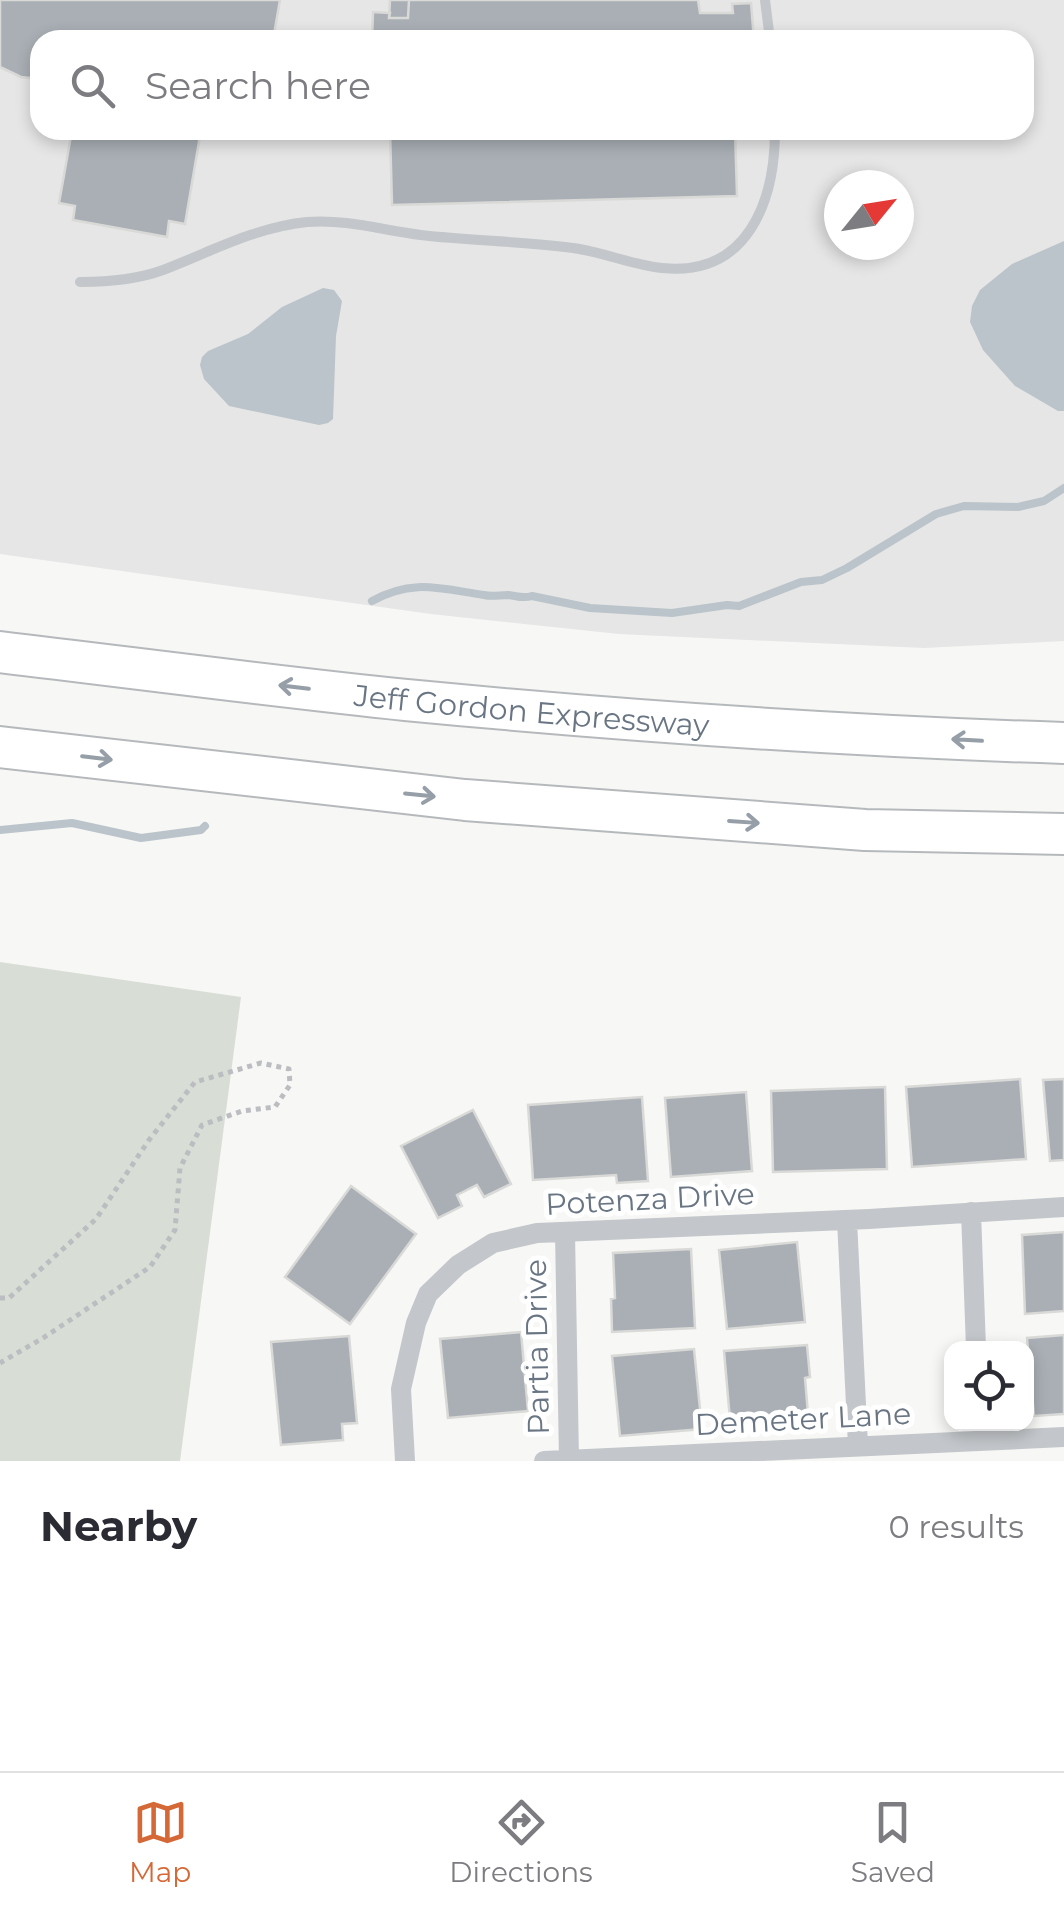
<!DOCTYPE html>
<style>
:root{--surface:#fff;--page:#f2f2f3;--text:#2b2b33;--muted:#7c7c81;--line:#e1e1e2;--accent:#d56837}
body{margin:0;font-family:Montserrat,sans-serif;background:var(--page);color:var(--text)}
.controls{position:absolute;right:30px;bottom:30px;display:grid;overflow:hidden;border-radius:20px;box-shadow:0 5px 15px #0003}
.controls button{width:90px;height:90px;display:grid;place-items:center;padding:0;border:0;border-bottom:2px solid var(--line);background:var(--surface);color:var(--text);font:50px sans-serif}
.compass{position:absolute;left:824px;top:170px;width:90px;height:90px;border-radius:50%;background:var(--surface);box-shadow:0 5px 15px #0003;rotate:60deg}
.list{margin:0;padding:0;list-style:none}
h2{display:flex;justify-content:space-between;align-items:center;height:130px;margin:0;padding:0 40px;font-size:42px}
h2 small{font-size:32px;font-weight:400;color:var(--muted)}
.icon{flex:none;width:55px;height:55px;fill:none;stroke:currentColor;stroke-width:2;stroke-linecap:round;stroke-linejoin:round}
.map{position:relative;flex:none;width:1064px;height:1461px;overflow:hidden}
.search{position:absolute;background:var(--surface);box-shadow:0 5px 15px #0003;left:30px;right:30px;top:30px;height:110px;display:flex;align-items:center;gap:25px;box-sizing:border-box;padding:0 35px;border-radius:30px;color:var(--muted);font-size:38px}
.sheet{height:310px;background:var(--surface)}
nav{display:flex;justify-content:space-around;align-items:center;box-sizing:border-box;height:140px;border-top:2px solid var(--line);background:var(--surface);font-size:28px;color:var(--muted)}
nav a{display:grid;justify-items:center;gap:5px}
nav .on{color:var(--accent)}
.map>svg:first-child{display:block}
</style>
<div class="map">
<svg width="1064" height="1461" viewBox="0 0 1064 1461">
<rect width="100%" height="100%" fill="#f7f7f5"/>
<path fill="#e5e6e5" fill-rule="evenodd" d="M 0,0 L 1064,0 L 1064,641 L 924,648 L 619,634 L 431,614 L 0,554 ZM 40,40 L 1024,40 L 1024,130 L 40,130 ZM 839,185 L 899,185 L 899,245 L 839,245 Z"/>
<path fill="#d8ded6" d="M 0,962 L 241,997 L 180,1461 L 0,1461 Z"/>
<path fill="#bbc4ca" d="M 1064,241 L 1064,411 L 1058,411 L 1015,386 L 983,350 L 970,322 L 972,306 L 980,290 L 1012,264 Z
M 323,288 L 334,290 L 342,301 L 336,336 L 333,419 L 328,423 L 319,425 L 229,406 L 204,379 L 200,365 L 202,357 L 208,351 L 248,334 L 282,307 Z"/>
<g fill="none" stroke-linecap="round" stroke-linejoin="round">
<path stroke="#bbc4ca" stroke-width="8" d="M 372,601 C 413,578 441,589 484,595 C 492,597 500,595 508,595 C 518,596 522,599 532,596 L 590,608 L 672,613 L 727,605 L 739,606 L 801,582 L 822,580 L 847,568 L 936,514 L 964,506 L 1018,507 L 1044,501 L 1064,488
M 0,830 L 72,823 L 141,838 L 201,830 L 205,826"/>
</g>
<path fill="#a9afb5" stroke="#d9d9d7" stroke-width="2.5" d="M 0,0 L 280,0 L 273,40 L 40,40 L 40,79 L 21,77 L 0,67 Z
M 390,0 L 409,0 L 408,18 L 389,18 Z
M 409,0 L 698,0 L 700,13 L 733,13 L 732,4 L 751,3 L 754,40 L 372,40 L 373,12 L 390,13 L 389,18 L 408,18 Z
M 72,130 L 201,130 L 185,224 L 169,221 L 167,237 L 73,220 L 75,206 L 59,203 Z
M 390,130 L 735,130 L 737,196 L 392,205 Z
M 1020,1079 L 1026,1159 L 912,1167 L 906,1087 Z
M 1064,1079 L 1064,1160 L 1050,1161 L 1043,1080 Z
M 885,1087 L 887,1169 L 773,1172 L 771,1091 Z
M 746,1092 L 752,1171 L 671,1177 L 665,1098 Z
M 642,1097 L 648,1181 L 617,1183 L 616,1175 L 533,1180 L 528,1105 Z
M 473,1110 L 511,1184 L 484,1197 L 477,1185 L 457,1195 L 462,1206 L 438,1218 L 401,1146 Z
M 351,1186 L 416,1234 L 350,1324 L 285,1277 Z
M 1064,1232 L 1064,1311 L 1025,1314 L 1022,1235 Z
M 797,1242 L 805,1322 L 727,1329 L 719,1250 Z
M 691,1249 L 695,1328 L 612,1332 L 611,1299 L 615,1298 L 613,1253 Z
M 521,1332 L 528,1411 L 448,1418 L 440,1339 Z
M 1064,1335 L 1064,1414 L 1034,1416 L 1027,1338 Z
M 349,1336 L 357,1423 L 342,1424 L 343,1440 L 281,1445 L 271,1342 Z
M 807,1345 L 810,1377 L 805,1378 L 809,1426 L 731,1431 L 724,1351 Z
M 694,1349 L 702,1429 L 620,1436 L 612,1356 Z"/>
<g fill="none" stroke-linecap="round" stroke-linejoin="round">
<g stroke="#b6b9bc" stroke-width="44">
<g id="motorway">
<path id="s1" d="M 0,652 C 135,668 271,686 406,700 C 625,721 845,736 1064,743"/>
<path d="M 0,747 L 465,800 L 865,830 L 1064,834"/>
</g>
</g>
<path stroke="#bbbdc0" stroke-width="5" stroke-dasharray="5 5" stroke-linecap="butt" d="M 0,1298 L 9,1298 L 96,1219 L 149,1140 L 195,1082 L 261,1063 L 289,1069 L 290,1085 L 275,1107 L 242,1111 L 202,1125 L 180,1168 L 175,1230 L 150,1267 L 43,1338 L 0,1363"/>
<path stroke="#c3c6ca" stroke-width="10" d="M 765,0 L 770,40
M 80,282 C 108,282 136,280 163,270 C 210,252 256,227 307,222 C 346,219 382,230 421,235 C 471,241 522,241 573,248 C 603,252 632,265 662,268 C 748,277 775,201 775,130"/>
<path stroke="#c3c6ca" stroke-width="20" d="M 971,1212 L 976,1348
M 847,1220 L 858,1446
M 565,1232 L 569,1460
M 405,1461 L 401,1389 L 416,1323 L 428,1294 L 458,1265 L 493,1243 L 537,1233 L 869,1219 L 1064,1207
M 544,1461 L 1064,1437"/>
<use href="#motorway" stroke="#fff" stroke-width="40"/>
</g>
<defs><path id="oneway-shaft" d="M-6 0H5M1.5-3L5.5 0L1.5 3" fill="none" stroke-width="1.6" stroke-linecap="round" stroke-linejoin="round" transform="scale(2.5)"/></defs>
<g stroke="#969ea8">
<use href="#oneway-shaft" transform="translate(294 687) rotate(-173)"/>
<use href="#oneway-shaft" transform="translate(967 740) rotate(-177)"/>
<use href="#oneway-shaft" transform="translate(97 758) rotate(7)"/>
<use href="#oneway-shaft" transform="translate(420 795) rotate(6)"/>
<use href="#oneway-shaft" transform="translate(744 822) rotate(4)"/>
</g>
<g text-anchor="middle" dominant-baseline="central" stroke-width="10" stroke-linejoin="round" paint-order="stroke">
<g font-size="30" fill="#697583" stroke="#fff">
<text stroke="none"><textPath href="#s1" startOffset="535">Jeff Gordon Expressway</textPath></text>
<text transform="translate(650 1199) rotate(-3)">Potenza Drive</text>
<text transform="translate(537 1347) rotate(-91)">Partia Drive</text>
<text transform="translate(803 1419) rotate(-3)">Demeter Lane</text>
</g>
</g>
</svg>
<div class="controls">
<button><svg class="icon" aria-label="locate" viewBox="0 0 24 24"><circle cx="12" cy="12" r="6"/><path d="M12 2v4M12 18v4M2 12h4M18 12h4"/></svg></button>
</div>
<svg class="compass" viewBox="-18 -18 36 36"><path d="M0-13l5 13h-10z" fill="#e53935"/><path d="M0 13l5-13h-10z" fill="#7c7c81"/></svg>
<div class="search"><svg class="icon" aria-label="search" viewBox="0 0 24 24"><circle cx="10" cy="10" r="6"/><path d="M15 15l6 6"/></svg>Search here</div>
</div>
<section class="sheet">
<h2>Nearby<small>0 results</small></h2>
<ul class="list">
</ul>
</section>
<nav>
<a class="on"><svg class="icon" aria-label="map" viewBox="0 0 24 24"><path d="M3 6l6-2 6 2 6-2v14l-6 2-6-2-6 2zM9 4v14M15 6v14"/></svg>Map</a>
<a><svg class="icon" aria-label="directions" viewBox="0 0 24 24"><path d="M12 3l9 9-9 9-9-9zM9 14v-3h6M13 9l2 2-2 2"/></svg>Directions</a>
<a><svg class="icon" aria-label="saved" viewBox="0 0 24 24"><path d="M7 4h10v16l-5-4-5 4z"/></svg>Saved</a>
</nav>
